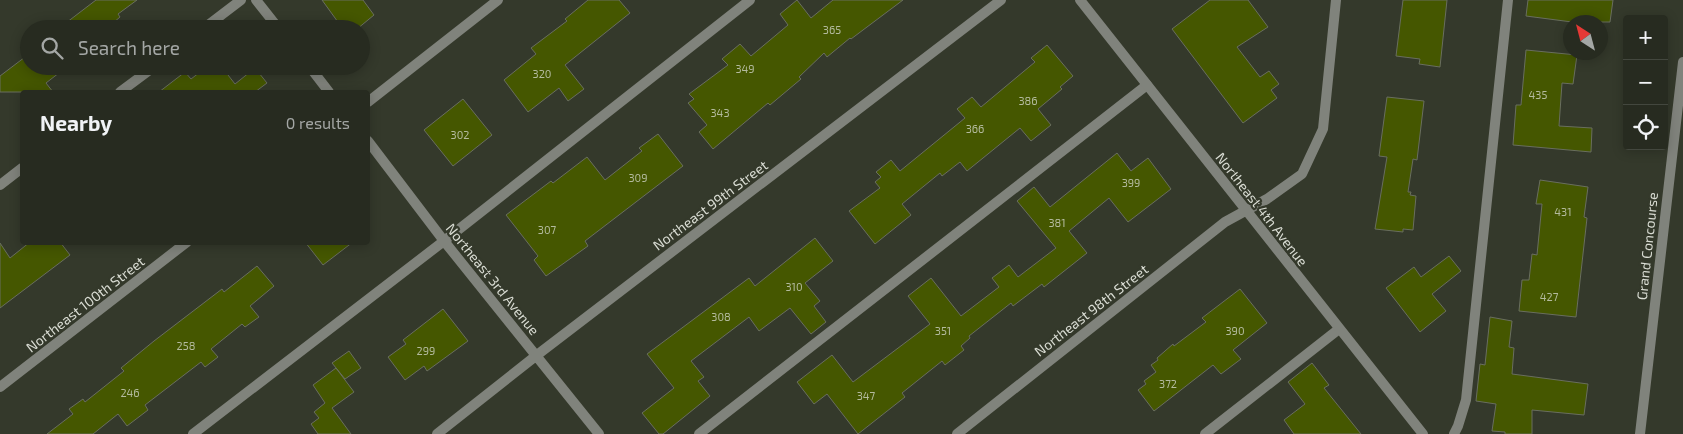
<!DOCTYPE html>
<meta charset="utf-8">
<style>
:root{--surface:#272b20;--page:#33372d;--text:#f1f3f6;--muted:#a4a7a5;--line:#43473e}
body{margin:0;font-family:"Exo 2",sans-serif;background:var(--page);color:var(--text)}
.controls{position:absolute;right:15px;top:15px;display:grid;overflow:hidden;border-radius:5px;box-shadow:0 2px 12px #0003}
.controls button{width:45px;height:45px;display:grid;place-items:center;padding:0;border:0;border-bottom:1px solid var(--line);background:var(--surface);color:var(--text);font:25px sans-serif}
.compass{position:absolute;left:1563px;top:15px;width:45px;height:45px;border-radius:50%;background:var(--surface);box-shadow:0 2px 12px #0003;rotate:324deg}
.list{margin:0;padding:0;list-style:none}
h2{display:flex;justify-content:space-between;align-items:center;height:65px;margin:0;padding:0 20px;font-size:21px}
h2 small{font-size:16px;font-weight:400;color:var(--muted)}
.icon{flex:none;width:28px;height:28px;fill:none;stroke:currentColor;stroke-width:2;stroke-linecap:round;stroke-linejoin:round}
.map{position:relative;flex:none;width:1683px;height:434px;overflow:hidden}
.search{position:absolute;background:var(--surface);box-shadow:0 2px 12px #0003;left:20px;top:20px;width:350px;height:55px;display:flex;align-items:center;gap:12px;box-sizing:border-box;padding:0 18px;border-radius:28px;color:var(--muted);font-size:19px}
.panel{position:absolute;background:var(--surface);box-shadow:0 2px 12px #0003;left:20px;top:90px;width:350px;height:155px;border-radius:5px}
.map>svg:first-child{display:block}
</style>
<div class="map">
<svg width="1683" height="434" viewBox="0 0 1683 434">
<rect width="100%" height="100%" fill="#34392b"/>
<path fill="#455700" stroke="#696e5f" d="M 96,0 L 137,0 L 118,14 L 120,17 L 106,29 L 58,29 Z
M 322,0 L 363,0 L 374,15 L 357,29 L 343,29 Z
M 588,0 L 619,0 L 630,13 L 565,65 L 584,89 L 568,101 L 559,88 L 528,112 L 504,80 L 536,54 L 531,48 L 567,21 L 565,19 Z
M 797,0 L 811,18 L 833,0 L 903,0 L 851,39 L 850,38 L 827,57 L 824,53 L 799,77 L 801,79 L 770,105 L 768,103 L 713,149 L 699,132 L 707,125 L 688,103 L 694,99 L 689,94 L 728,65 L 722,59 L 740,44 L 751,56 L 788,25 L 780,14 Z
M 1210,0 L 1248,0 L 1268,27 L 1237,47 L 1260,77 L 1269,71 L 1279,84 L 1271,90 L 1277,98 L 1243,123 L 1172,29 Z
M 1403,0 L 1447,0 L 1440,67 L 1419,64 L 1420,59 L 1396,56 Z
M 1528,0 L 1613,0 L 1610,22 L 1572,22 L 1526,16 Z
M 1047,45 L 1073,76 L 1060,87 L 1062,89 L 1038,109 L 1051,125 L 1031,141 L 1020,128 L 967,171 L 960,162 L 942,176 L 940,173 L 902,204 L 911,215 L 875,244 L 849,211 L 880,188 L 875,182 L 881,177 L 876,172 L 891,160 L 900,171 L 965,118 L 957,109 L 972,97 L 981,107 L 1035,62 L 1031,58 Z
M 1526,50 L 1577,55 L 1573,84 L 1562,83 L 1559,126 L 1592,128 L 1591,152 L 1513,145 L 1516,105 L 1521,105 Z
M 29,54 L 29,66 L 68,66 L 46,83 L 53,92 L 0,92 L 0,76 Z
M 208,66 L 221,66 L 235,84 L 255,68 L 267,83 L 255,92 L 159,92 L 185,72 L 191,79 Z
M 1387,97 L 1424,101 L 1417,160 L 1413,159 L 1408,192 L 1411,192 L 1410,195 L 1416,196 L 1413,230 L 1403,229 L 1403,232 L 1375,229 L 1387,157 L 1379,156 Z
M 463,99 L 492,135 L 453,166 L 424,130 Z
M 658,134 L 683,166 L 585,241 L 588,246 L 546,276 L 534,260 L 538,256 L 506,215 L 551,181 L 553,183 L 587,157 L 605,180 L 642,151 L 639,148 Z
M 1117,153 L 1131,171 L 1148,158 L 1171,189 L 1128,222 L 1109,198 L 1069,231 L 1087,253 L 1044,287 L 1042,284 L 1013,306 L 1011,303 L 969,336 L 970,338 L 961,346 L 964,350 L 945,365 L 942,361 L 902,393 L 905,397 L 858,434 L 827,394 L 814,404 L 797,382 L 832,355 L 853,382 L 930,324 L 908,296 L 931,278 L 961,316 L 999,287 L 992,278 L 1009,265 L 1018,277 L 1056,248 L 1017,201 L 1034,187 L 1050,207 Z
M 1540,180 L 1588,187 L 1584,217 L 1587,218 L 1576,317 L 1519,311 L 1522,280 L 1529,280 L 1532,254 L 1537,255 L 1542,204 L 1536,204 Z
M 815,238 L 833,261 L 805,283 L 820,301 L 814,306 L 826,322 L 811,334 L 790,308 L 759,331 L 749,317 L 691,361 L 704,377 L 698,381 L 710,396 L 663,434 L 659,434 L 642,413 L 674,388 L 647,354 L 749,278 L 755,286 Z
M 30,242 L 60,242 L 70,255 L 0,308 L 0,243 L 10,258 Z
M 305,242 L 353,242 L 323,265 Z
M 1449,256 L 1461,271 L 1432,294 L 1446,311 L 1420,332 L 1386,288 L 1414,267 L 1421,277 Z
M 257,266 L 274,286 L 250,306 L 259,317 L 245,327 L 242,324 L 211,349 L 218,357 L 205,367 L 201,362 L 145,405 L 148,410 L 127,426 L 118,414 L 93,434 L 47,434 L 73,414 L 69,409 L 83,399 L 85,402 L 124,371 L 121,368 L 154,341 L 222,289 L 224,292 Z
M 1240,289 L 1267,323 L 1233,350 L 1241,359 L 1221,374 L 1213,365 L 1154,411 L 1138,390 L 1146,384 L 1144,381 L 1156,372 L 1151,365 L 1158,360 L 1157,358 L 1173,344 L 1174,346 L 1206,322 L 1202,318 Z
M 443,309 L 468,341 L 427,371 L 424,366 L 405,380 L 388,357 L 406,344 L 403,340 Z
M 1490,317 L 1512,321 L 1509,347 L 1514,348 L 1512,374 L 1588,384 L 1584,415 L 1532,410 L 1532,434 L 1505,434 L 1505,432 L 1492,431 L 1496,404 L 1476,401 L 1480,364 L 1485,365 Z
M 349,351 L 361,368 L 345,379 L 332,363 Z
M 1312,363 L 1329,385 L 1324,388 L 1361,434 L 1294,434 L 1284,420 L 1305,404 L 1288,382 Z
M 336,368 L 354,392 L 332,408 L 351,434 L 318,434 L 311,424 L 319,418 L 314,412 L 325,403 L 313,385 Z"/>
<g fill="none" stroke-linecap="round" stroke-linejoin="round">
<path stroke="#80837c" stroke-width="10" d="M 203,29 L 241,0
M 120,92 L 155,66
M 0,185 L 22,168
M 193,434 L 444,241 L 750,0
M 699,434 L 1147,85
M 1205,434 L 1339,329
M 1454,434 L 1458,426 L 1466,400 L 1508,0"/>
<path stroke="#80837c" stroke-width="10" d="M 256,0 L 279,29
M 1080,0 L 1423,434
M 309,66 L 329,92
M 368,102 L 498,0
M 368,141 L 444,241 L 599,434
M 0,387 L 187,242
M 437,434 L 537,355 L 1001,0
M 957,434 L 1225,222 L 1267,199 L 1302,174 L 1323,129 L 1336,0"/>
<path stroke="#80837c" stroke-width="10" d="M 1640,434 L 1683,62"/>
</g>
<g text-anchor="middle" dominant-baseline="central" stroke-width="4.5" stroke-linejoin="round" paint-order="stroke">
<g font-size="11" fill="#b4bb9e">
<text x="832" y="29">365</text>
<text x="745" y="68">349</text>
<text x="542" y="73">320</text>
<text x="1538" y="94">435</text>
<text x="1028" y="100">386</text>
<text x="720" y="112">343</text>
<text x="975" y="128">366</text>
<text x="460" y="134">302</text>
<text x="638" y="177">309</text>
<text x="1131" y="182">399</text>
<text x="1563" y="211">431</text>
<text x="1057" y="222">381</text>
<text x="547" y="229">307</text>
<text x="794" y="286">310</text>
<text x="1549" y="296">427</text>
<text x="721" y="316">308</text>
<text x="943" y="330">351</text>
<text x="1235" y="330">390</text>
<text x="186" y="345">258</text>
<text x="426" y="350">299</text>
<text x="1168" y="383">372</text>
<text x="130" y="392">246</text>
<text x="866" y="395">347</text>
</g>
<g font-size="14" fill="#d9dcd3" stroke="#34392b">
<text transform="translate(710 205) rotate(-37)">Northeast 99th Street</text>
<text transform="translate(1262 209) rotate(52)">Northeast 4th Avenue</text>
<text transform="translate(1647 246) rotate(-84)">Grand Concourse</text>
<text transform="translate(493 279) rotate(51)">Northeast 3rd Avenue</text>
<text transform="translate(85 304) rotate(-38)">Northeast 100th Street</text>
<text transform="translate(1091 310) rotate(-38)">Northeast 98th Street</text>
</g>
</g>
</svg>
<div class="controls">
<button>+</button>
<button>−</button>
<button><svg class="icon" aria-label="locate" viewBox="0 0 24 24"><circle cx="12" cy="12" r="6"/><path d="M12 2v4M12 18v4M2 12h4M18 12h4"/></svg></button>
</div>
<svg class="compass" viewBox="-18 -18 36 36"><path d="M0-13l5 13h-10z" fill="#e53935"/><path d="M0 13l5-13h-10z" fill="#a4a7a5"/></svg>
<div class="search"><svg class="icon" aria-label="search" viewBox="0 0 24 24"><circle cx="10" cy="10" r="6"/><path d="M15 15l6 6"/></svg>Search here</div>
<section class="panel">
<h2>Nearby<small>0 results</small></h2>
<ul class="list">
</ul>
</section>
</div>
